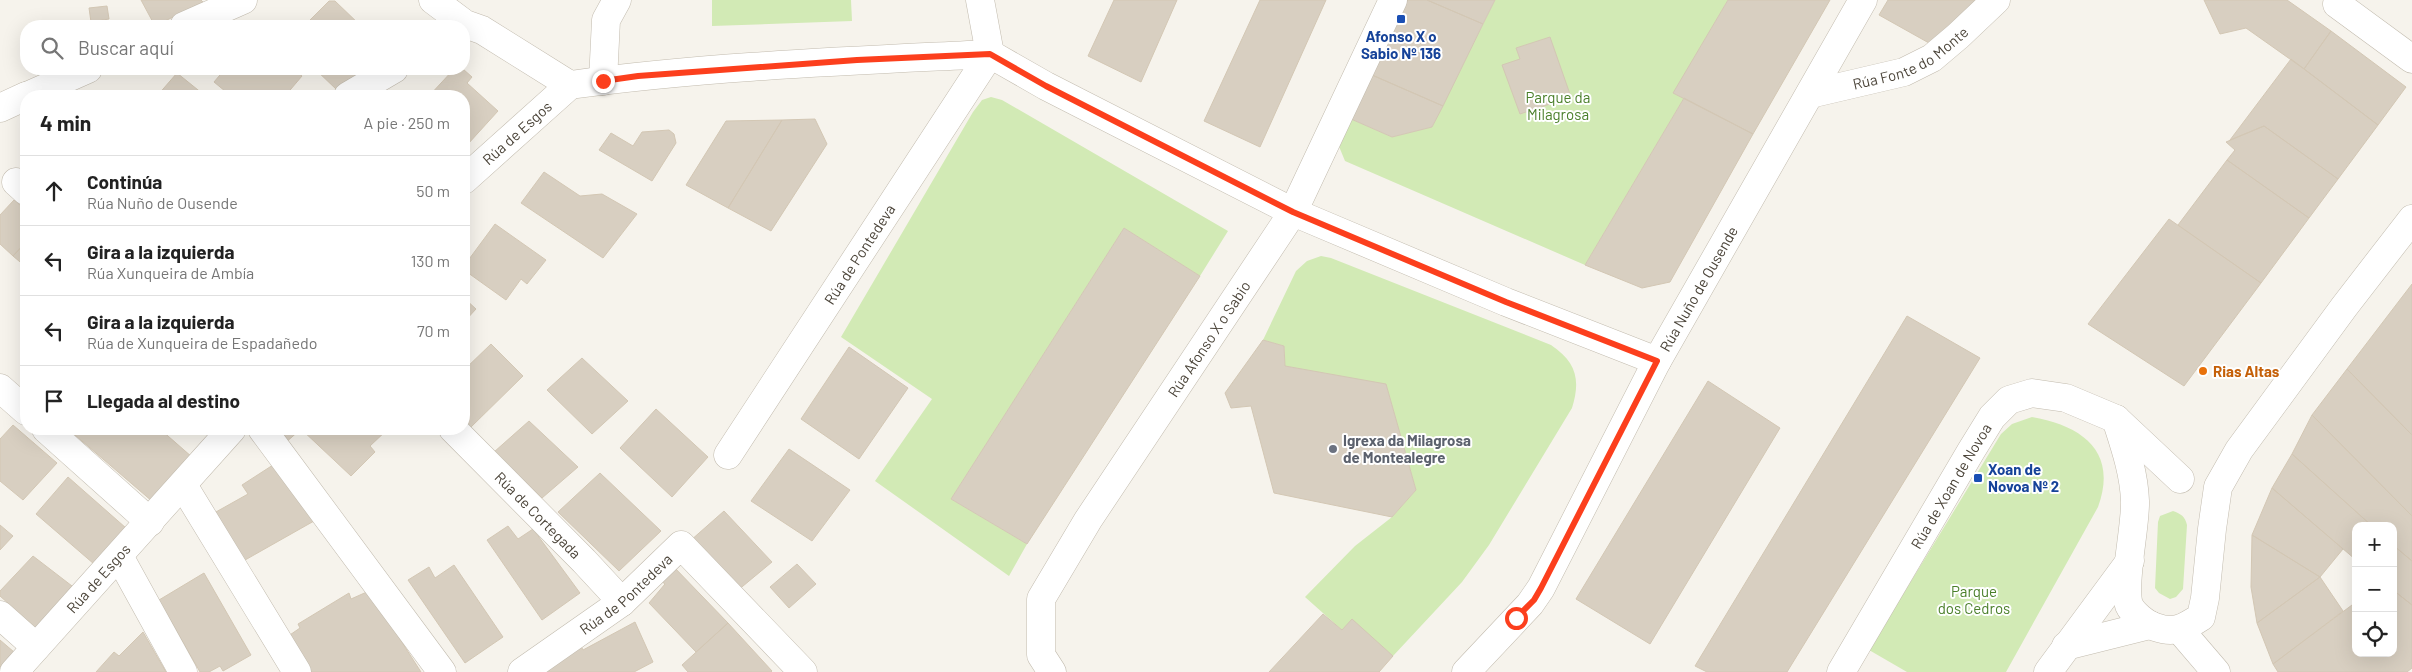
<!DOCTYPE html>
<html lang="es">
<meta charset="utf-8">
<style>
:root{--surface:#fff;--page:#f6f6f6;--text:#222;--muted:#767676;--line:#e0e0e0}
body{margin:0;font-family:Barlow,sans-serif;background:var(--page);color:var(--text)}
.controls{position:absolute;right:15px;bottom:15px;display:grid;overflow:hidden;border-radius:10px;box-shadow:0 5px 20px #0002}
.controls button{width:45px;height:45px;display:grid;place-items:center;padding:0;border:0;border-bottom:1px solid var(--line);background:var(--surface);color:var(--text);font:25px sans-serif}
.stop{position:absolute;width:15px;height:15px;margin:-11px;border:4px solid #fc3f1d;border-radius:50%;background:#fff}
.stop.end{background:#fc3f1d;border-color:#fff;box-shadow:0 1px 5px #0008}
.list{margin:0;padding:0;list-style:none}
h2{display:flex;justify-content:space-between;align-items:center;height:65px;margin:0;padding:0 20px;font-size:21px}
h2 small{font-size:16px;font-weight:400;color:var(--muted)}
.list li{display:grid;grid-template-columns:32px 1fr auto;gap:15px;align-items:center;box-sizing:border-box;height:70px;padding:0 20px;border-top:1px solid var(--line)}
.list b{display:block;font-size:19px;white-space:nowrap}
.list p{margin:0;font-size:16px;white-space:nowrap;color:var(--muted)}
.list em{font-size:16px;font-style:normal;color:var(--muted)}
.icon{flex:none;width:28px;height:28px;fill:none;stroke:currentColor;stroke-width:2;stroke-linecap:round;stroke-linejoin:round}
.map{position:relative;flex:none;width:2412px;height:672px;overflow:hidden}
.search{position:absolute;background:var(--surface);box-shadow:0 5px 20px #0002;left:20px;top:20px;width:450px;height:55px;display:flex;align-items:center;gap:12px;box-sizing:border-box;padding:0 18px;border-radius:20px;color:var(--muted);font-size:19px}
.panel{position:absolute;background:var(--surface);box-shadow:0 5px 20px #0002;left:20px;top:90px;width:450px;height:345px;border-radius:20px}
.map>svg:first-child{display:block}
</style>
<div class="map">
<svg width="2412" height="672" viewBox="0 0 2412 672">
<rect width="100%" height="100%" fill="#f6f3ec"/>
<path fill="#d2eab5" d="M 712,0 L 851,0 L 852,21 L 712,26 Z
M 1495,0 L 1728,0 L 1674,93 L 1684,98 L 1585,265 L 1345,161 L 1338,144 L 1351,119 L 1392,137 L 1432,127 Z
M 991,97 L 1002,100 L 1228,231 L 1200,276 L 1124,228 L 951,499 L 1027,544 L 1009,576 L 875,481 L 932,399 L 841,337 L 973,112 L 982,100 Z
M 1321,256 L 1331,258 L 1551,345 C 1576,362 1581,379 1572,408 L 1489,545 L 1462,582 L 1393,656 L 1352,620 L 1342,630 L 1305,597 L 1355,546 L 1392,517 L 1416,490 L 1386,385 L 1285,366 L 1284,346 L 1263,340 L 1296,271 L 1307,261 Z
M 2032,417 C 2083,426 2118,452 2098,507 L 2006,672 L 1907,672 L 1869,650 L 2001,434 L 2012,424 Z
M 2173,511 C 2181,514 2185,516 2187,525 L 2183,589 L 2176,597 L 2170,599 L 2159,593 L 2155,588 L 2158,522 L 2160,516 Z"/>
<path fill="#d8cfc1" stroke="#d3c7b4" d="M 141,0 L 201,0 L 203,2 L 155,26 Z
M 1114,0 L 1177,0 L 1141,82 L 1088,56 Z
M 1260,0 L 1326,0 L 1260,147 L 1204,121 Z
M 1407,0 L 1427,0 L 1483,24 L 1443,106 L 1372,75 Z
M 1427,0 L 1495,0 L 1483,24 Z
M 1728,0 L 1830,0 L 1753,134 L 1673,93 Z
M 1888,0 L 1981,0 L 1929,43 L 1879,15 Z
M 2204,0 L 2287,0 L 2331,31 L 2304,69 L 2246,28 L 2220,34 Z
M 329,1 L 335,1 L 361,26 L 304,26 Z
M 107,6 L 109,19 L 91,22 L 89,8 Z
M 2331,31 L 2406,87 L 2378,125 L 2304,69 Z
M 1550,37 L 1571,97 L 1520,114 L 1502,65 L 1520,59 L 1516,48 Z
M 2291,59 L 2378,125 L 2338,179 L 2264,126 L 2230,140 Z
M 225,69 L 293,69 L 302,76 L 285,96 L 231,96 L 214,82 Z
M 315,69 L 370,69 L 337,90 Z
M 454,69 L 463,69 L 472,77 L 467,83 L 498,111 L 468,144 L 464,141 L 464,96 L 429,96 Z
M 177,73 L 203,94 L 201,96 L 157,96 Z
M 1372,75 L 1443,106 L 1432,127 L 1392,137 L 1351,119 Z
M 1684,98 L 1753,134 L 1670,282 L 1642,288 L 1585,265 Z
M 815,119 L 827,144 L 771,231 L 728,208 L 782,120 Z
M 782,120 L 728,208 L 686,185 L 726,121 Z
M 2264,126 L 2338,179 L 2309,218 L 2227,160 L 2235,150 L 2226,142 Z
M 669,130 L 674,134 L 676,143 L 652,181 L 599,150 L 611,133 L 633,146 L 642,132 Z
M 2227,160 L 2309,218 L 2261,283 L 2178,225 Z
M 544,172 L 580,196 L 602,194 L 637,214 L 603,258 L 521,203 Z
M 14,200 L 26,210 L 26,242 L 13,256 L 0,244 L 0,215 Z
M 2169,219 L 2261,283 L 2184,386 L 2088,324 Z
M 495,224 L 546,260 L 527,284 L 521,279 L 506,300 L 464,270 L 464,266 Z
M 1124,228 L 1200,276 L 1027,544 L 951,499 Z
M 26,242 L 26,267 L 13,256 Z
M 2412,284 L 2412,435 L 2347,369 Z
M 464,298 L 476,309 L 464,322 Z
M 1907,316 L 1980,358 L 1787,672 L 1707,672 L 1695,666 Z
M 1263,340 L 1284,346 L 1285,366 L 1386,384 L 1416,490 L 1392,517 L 1274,493 L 1251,406 L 1231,408 L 1225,393 Z
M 491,344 L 523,376 L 470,428 L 464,422 L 464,370 Z
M 849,347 L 908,388 L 859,459 L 801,419 Z
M 582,358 L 628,401 L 592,434 L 547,390 Z
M 2347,369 L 2412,435 L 2412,516 L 2312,415 Z
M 1708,381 L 1780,428 L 1650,644 L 1576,599 Z
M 656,409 L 708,457 L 672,497 L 620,448 Z
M 2312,415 L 2412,516 L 2412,561 L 2393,545 L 2393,526 L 2372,526 L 2292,454 Z
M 529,421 L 578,467 L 542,498 L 494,452 Z
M 13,425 L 57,463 L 23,500 L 0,481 L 0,439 Z
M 68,429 L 160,429 L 192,457 L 153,502 Z
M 272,429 L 301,429 L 284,444 Z
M 301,429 L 388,429 L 370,446 L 375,452 L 351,476 Z
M 789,449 L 850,490 L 812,541 L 751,501 Z
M 2292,454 L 2372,526 L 2356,526 L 2356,560 L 2272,488 Z
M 273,465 L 314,521 L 238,564 L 207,517 L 248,494 L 242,485 Z
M 600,473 L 661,531 L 619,571 L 558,512 Z
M 68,477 L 126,528 L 94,564 L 36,514 Z
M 2272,488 L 2343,549 L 2320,577 L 2252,535 Z
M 724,511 L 772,562 L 737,591 L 690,541 Z
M 0,525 L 13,536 L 0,550 Z
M 508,526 L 518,539 L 533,529 L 580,593 L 542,620 L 487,540 Z
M 2252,535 L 2320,577 L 2257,623 L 2251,587 Z
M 2393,545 L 2412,561 L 2412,605 L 2393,590 Z
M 33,556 L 72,586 L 36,628 L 0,596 L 0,591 Z
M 797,564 L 816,584 L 789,608 L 770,587 Z
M 454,565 L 503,637 L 465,663 L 408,580 L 429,567 L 435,578 Z
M 673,566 L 728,623 L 696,652 L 649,603 L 665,584 L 660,580 Z
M 204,573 L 251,655 L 223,671 L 220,666 L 209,672 L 200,672 L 159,600 Z
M 2320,577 L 2343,611 L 2273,664 L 2257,623 Z
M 2393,590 L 2412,605 L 2412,668 L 2407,672 L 2278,672 L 2273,664 L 2356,602 L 2356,653 L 2393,653 Z
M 369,591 L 421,672 L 305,672 L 284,639 L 300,628 L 298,624 L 349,593 L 351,599 Z
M 1323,614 L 1342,630 L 1352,619 L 1393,656 L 1379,672 L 1269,672 Z
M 635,622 L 653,662 L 634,672 L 536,672 L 580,644 L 583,650 Z
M 728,623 L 772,671 L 771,672 L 688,672 L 682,665 Z
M 143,632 L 166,672 L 96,672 L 114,652 L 119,656 Z
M 0,640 L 14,652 L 0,667 Z"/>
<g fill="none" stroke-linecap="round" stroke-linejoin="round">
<g stroke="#c2bbae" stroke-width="29">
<g id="minor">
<path d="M 433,0 L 465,24 L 482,30 L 570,85 C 709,66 850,61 990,54"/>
<path d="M 980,0 L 990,54"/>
<path d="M 2337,4 L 2412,59"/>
<path d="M 184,26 L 243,0"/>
<path d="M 990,54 L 1046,86 L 1293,212 L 1506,302 L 1657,361"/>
<path d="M 603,81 L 606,20 L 617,0"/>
<path id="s1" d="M 1810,94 L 1904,72 L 1932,58 L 1958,36 L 1996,0"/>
<path d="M 27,96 L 88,69"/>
<path d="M 348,96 L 394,69"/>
<path d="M 0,108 L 26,96"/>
<path id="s2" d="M 464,180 L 570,85"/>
<path d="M 16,182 L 26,191"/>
<path d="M 0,388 L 26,411"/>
<path d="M 2116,419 C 2125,447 2134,473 2135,501 C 2136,526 2122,585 2129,605 C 2133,614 2146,624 2155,627 C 2175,634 2184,628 2201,617 L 2205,598 L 2212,529 L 2218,487 L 2239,450 L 2344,307 L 2412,219"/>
<path d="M 46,429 L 150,522"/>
<path d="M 262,429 L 442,672"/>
<path id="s3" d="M 453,429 L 584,561 L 622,602"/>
<path id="s4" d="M 728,455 L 990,54"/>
<path d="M 183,485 L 297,672"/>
<path d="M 119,556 L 183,672"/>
<path d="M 0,615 L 36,647"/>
<path d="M 2180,630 L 2216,672"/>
<path d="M 2066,646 L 2150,625"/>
<path id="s5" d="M 14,672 L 232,429"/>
<path id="s6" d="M 522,672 L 622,602 L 681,545 L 803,672"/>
<path id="s7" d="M 1052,672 L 1041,655 L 1041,599 L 1088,520 L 1293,212 L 1393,0"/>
<path id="s8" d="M 1466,672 L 1530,604 L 1541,588 L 1657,361 L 1863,0"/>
<path id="s9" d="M 1841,672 L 1971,451 L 1992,417 L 2009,400 L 2032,393 L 2066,398 L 2116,419 L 2180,479"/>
<path d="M 2048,672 L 2130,561"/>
</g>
</g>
<use href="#minor" stroke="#fff" stroke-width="28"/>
</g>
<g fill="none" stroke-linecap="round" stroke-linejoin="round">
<path stroke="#fc3f1d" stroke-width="6" d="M 603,81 L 638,76 L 857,60 L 990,54 L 1046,86 L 1293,212 L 1506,302 L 1657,361 L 1541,588 L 1534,600 L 1516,618"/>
</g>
<g fill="#1a4fb4" stroke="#fff" stroke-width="2">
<rect x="1396" y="14" width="10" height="10" rx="2.5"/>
<rect x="1973" y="473" width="10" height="10" rx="2.5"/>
</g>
<circle fill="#e8710a" stroke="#fff" stroke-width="2" cx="2203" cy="371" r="5"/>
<circle fill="#6b7280" stroke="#fff" stroke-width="2" cx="1333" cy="449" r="5"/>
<g text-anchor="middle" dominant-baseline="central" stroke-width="4" stroke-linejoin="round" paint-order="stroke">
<g font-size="15" font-weight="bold" fill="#164399" stroke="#fff">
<text x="1401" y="36">Afonso X o<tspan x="1401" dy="17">Sabio Nº 136</tspan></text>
<text x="1988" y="469" text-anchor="start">Xoan de<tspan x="1988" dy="17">Novoa Nº 2</tspan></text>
</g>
<g font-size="15" fill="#4b4439" stroke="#fff">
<text stroke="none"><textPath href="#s1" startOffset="108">Rúa Fonte do Monte</textPath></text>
<text stroke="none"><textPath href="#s2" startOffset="71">Rúa de Esgos</textPath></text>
<text stroke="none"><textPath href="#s4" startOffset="240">Rúa de Pontedeva</textPath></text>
<text stroke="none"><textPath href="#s8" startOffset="451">Rúa Nuño de Ousende</textPath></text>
<text stroke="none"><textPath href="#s7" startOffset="386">Rúa Afonso X o Sabio</textPath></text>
<text stroke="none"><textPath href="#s9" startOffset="216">Rúa de Xoan de Novoa</textPath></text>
<text stroke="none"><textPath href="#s3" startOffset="121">Rúa de Cortegada</textPath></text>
<text stroke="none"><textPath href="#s5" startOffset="126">Rúa de Esgos</textPath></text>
<text stroke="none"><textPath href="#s6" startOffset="130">Rúa de Pontedeva</textPath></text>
</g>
<g font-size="15" fill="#4a7f2a" stroke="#fff">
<text x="1558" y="97">Parque da<tspan x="1558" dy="17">Milagrosa</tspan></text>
<text x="1974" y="591">Parque<tspan x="1974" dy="17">dos Cedros</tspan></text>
</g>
<g font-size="15" font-weight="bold" fill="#c56008" stroke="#fff" text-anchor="start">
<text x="2213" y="371">Rias Altas</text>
</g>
<g font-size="15" font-weight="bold" fill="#5b616d" stroke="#fff" text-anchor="start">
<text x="1343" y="440">Igrexa da Milagrosa<tspan x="1343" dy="17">de Montealegre</tspan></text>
</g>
</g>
</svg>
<div class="controls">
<button>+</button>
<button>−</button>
<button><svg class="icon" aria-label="locate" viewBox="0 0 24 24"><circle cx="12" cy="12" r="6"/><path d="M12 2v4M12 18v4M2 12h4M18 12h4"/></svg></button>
</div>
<div class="stop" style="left:1516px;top:618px"></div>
<div class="stop end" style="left:603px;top:81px"></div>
<div class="search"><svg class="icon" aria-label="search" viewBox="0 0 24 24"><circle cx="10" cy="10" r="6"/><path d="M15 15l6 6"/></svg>Buscar aquí</div>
<section class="panel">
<h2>4 min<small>A pie · 250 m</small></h2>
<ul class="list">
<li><svg class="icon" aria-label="ahead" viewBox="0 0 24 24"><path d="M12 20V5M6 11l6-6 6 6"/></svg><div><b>Continúa</b><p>Rúa Nuño de Ousende</p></div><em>50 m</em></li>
<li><svg class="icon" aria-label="left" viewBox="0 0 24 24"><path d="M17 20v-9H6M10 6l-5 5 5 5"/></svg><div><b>Gira a la izquierda</b><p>Rúa Xunqueira de Ambía</p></div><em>130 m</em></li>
<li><svg class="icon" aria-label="left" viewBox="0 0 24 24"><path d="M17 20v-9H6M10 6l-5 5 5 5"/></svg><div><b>Gira a la izquierda</b><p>Rúa de Xunqueira de Espadañedo</p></div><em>70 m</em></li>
<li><svg class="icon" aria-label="arrive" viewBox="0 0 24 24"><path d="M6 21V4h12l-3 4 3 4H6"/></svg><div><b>Llegada al destino</b></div></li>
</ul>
</section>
</div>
